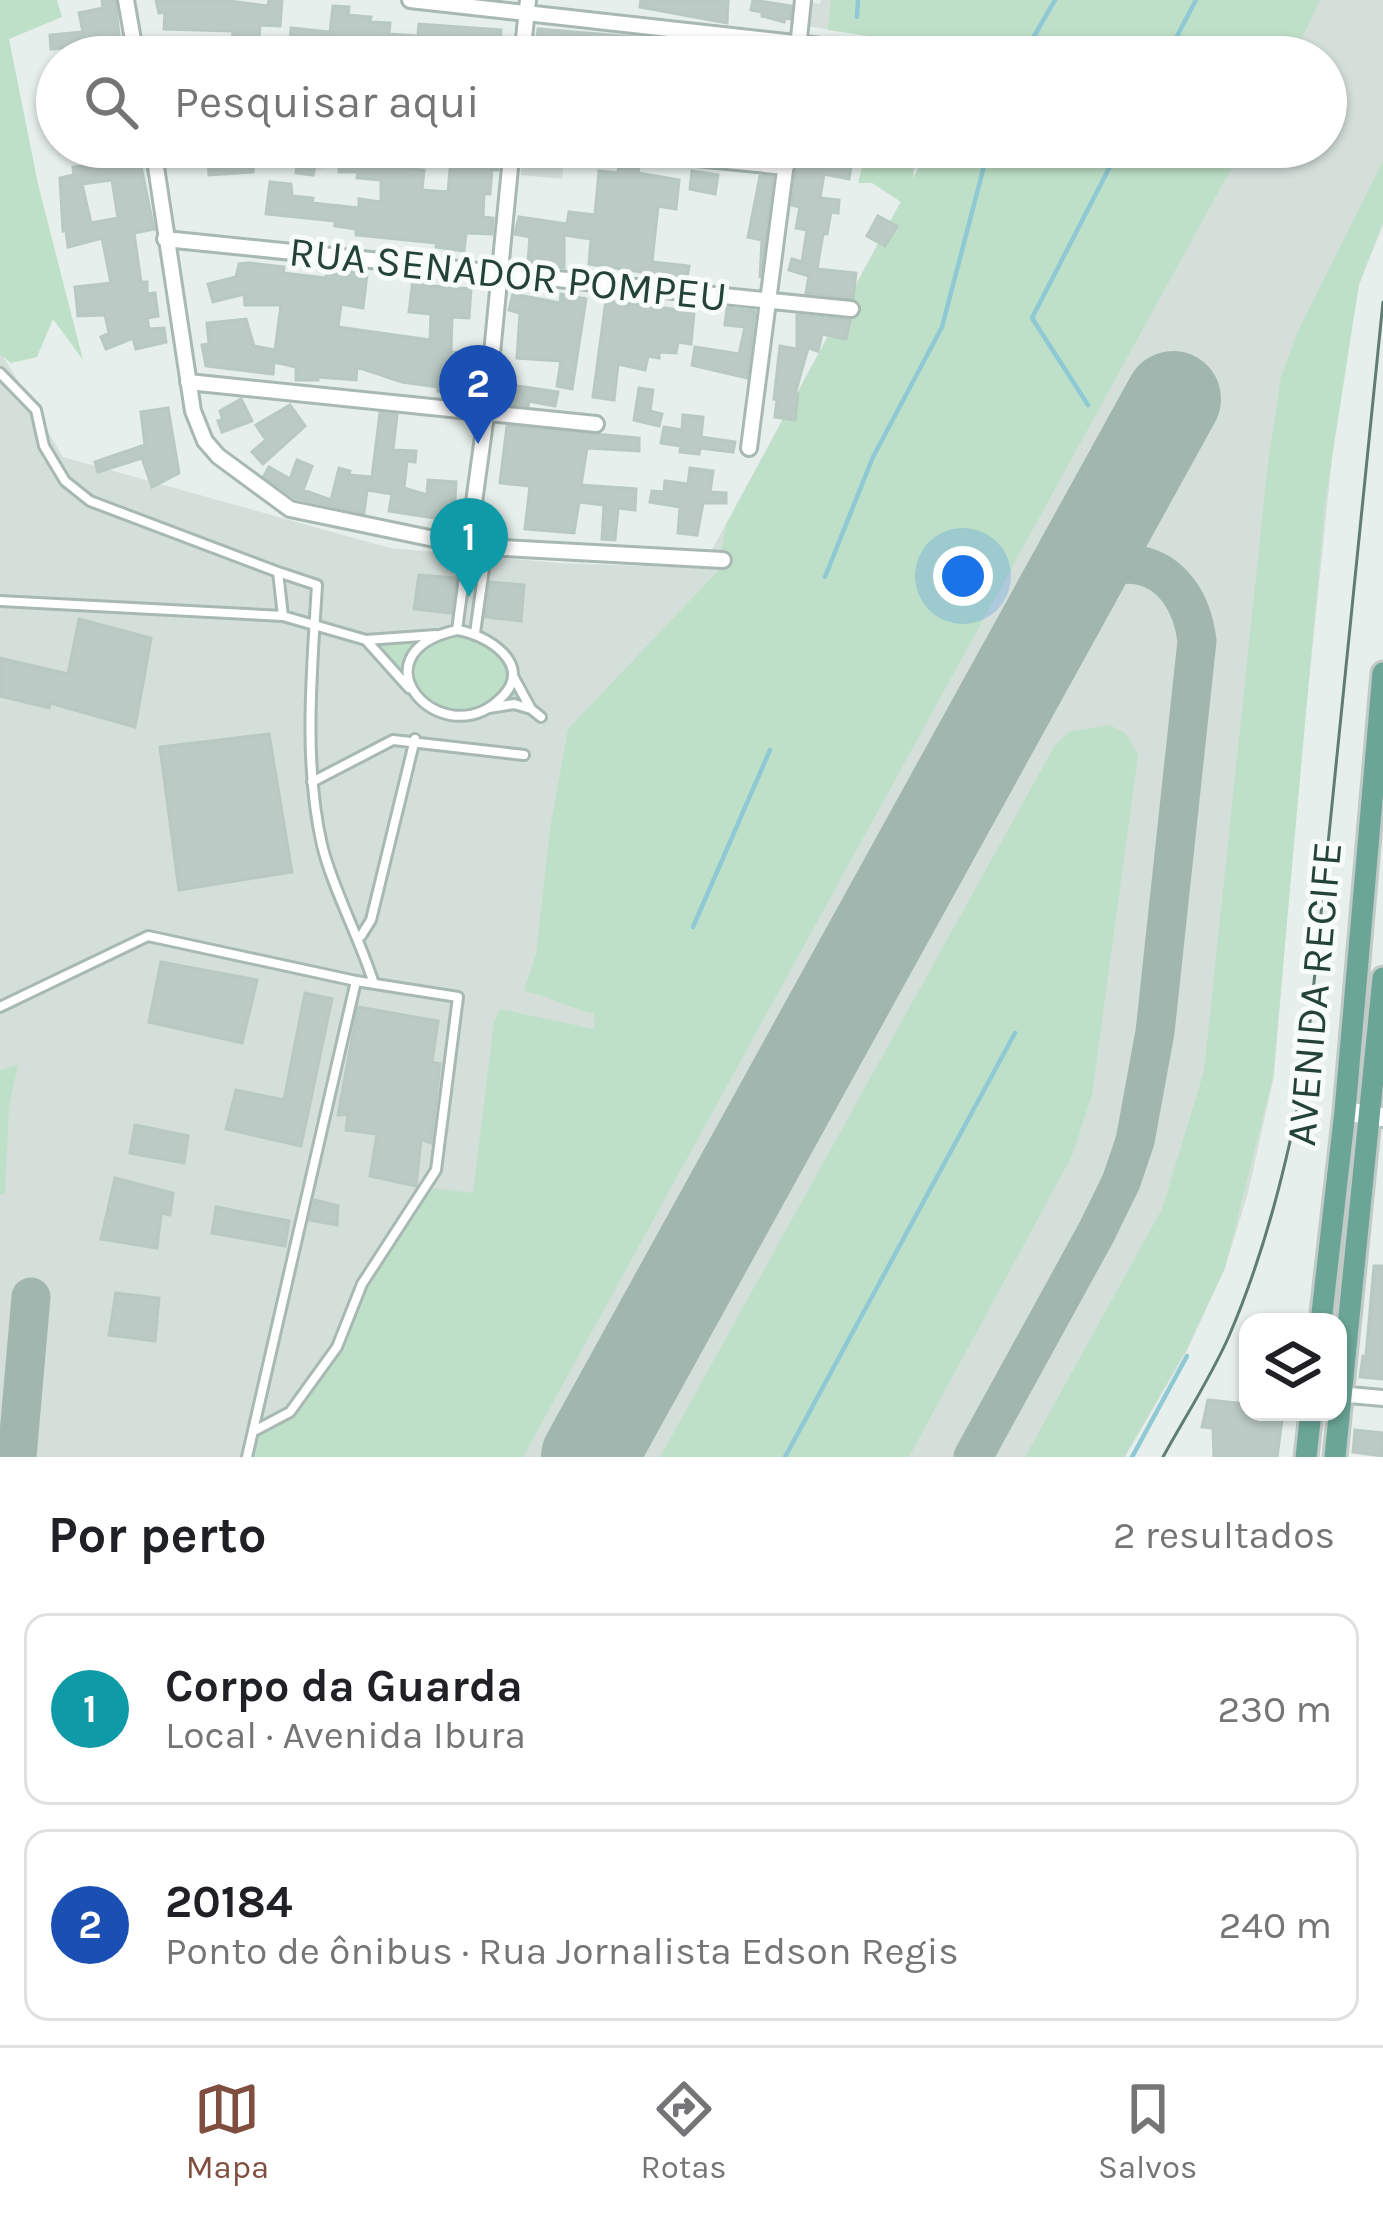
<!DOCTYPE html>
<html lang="pt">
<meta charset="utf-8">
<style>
:root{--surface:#fff;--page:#f2f2f2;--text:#202124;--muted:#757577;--line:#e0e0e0;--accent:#7f4e3f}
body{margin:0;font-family:Karla,sans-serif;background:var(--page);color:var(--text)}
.controls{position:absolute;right:36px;bottom:36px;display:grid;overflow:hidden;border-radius:24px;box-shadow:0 3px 9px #0004}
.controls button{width:108px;height:108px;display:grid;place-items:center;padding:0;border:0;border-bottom:3px solid var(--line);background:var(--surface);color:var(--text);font:60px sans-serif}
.you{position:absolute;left:963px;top:576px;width:42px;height:42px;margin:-30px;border:9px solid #fff;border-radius:50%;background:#1a73e8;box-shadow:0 0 0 18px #1a73e833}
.badge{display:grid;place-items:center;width:78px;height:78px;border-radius:50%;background:var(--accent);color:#fff;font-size:39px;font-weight:700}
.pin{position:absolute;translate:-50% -99px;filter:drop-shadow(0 3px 6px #0008)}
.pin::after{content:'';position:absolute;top:63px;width:42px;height:36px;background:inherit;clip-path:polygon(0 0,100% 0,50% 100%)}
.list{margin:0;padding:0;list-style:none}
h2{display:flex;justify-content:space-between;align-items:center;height:156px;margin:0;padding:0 48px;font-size:51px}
h2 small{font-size:39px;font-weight:400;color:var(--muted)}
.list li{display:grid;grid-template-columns:78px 1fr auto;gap:36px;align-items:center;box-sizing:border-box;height:192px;margin:0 24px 24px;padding:0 24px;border:3px solid var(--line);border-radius:24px}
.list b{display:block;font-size:45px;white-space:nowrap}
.list p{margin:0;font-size:39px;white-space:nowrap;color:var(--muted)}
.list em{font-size:39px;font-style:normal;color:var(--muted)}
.icon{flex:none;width:66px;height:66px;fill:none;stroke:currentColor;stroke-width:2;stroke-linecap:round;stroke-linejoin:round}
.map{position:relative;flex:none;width:1383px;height:1457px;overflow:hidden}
.search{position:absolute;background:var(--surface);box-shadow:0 3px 9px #0004;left:36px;right:36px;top:36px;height:132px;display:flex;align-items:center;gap:30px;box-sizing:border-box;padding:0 42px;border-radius:66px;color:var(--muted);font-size:45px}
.sheet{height:588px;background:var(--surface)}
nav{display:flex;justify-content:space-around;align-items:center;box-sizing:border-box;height:168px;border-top:3px solid var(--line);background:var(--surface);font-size:33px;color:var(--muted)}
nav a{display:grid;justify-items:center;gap:6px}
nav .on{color:var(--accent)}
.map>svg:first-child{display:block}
</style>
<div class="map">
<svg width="1383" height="1457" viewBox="0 0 1383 1457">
<rect width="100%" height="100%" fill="#e6efeb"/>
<path fill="#d4dfda" d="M 795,0 L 820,4 L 821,0 L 1383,0 L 1383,225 L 1359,285 L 1338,401 L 1298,787 L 1274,1076 L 1248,1193 L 1225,1268 L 1187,1351 L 1125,1457 L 0,1457 L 0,351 L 63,457 L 390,548 L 559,563 L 702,568 L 930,147 L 1326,147 L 1326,57 L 971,57 L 971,51 L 792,24 Z
M 522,153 L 564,155 L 562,179 L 521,175 Z"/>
<path fill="#bfe0c8" d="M 0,0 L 57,0 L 62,17 L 9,39 L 38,184 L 83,360 L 53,319 L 37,357 L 11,363 L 0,354 Z
M 831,0 L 1320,0 L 1293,57 L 971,57 L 971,51 L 828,30 Z
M 853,147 L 900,147 L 914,165 L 913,179 L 930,147 L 1243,147 L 523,1457 L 252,1457 L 258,1434 L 298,1409 L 341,1348 L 368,1284 L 430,1188 L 473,1193 L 494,1022 L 500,1009 L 594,1029 L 594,1014 C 568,1008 549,996 524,991 L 536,954 L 550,829 L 568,729 L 717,572 L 727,523 L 901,202 L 872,183 L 858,183 L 863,164 Z
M 1383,161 L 1383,222 L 1359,284 L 1325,503 L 1273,1077 L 1225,1268 L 1186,1350 L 1124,1457 L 1025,1457 L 1162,1209 L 1204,1071 L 1268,463 L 1281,377 L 1298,331 Z
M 457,630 L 499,646 L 531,709 C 509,703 496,711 474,713 C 423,719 397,674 366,640 Z
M 1110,725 L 1126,734 L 1138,755 L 1092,1095 L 1072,1156 L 909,1457 L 660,1457 L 1055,745 L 1069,732 Z
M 18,1065 L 9,1106 L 5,1194 L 0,1194 L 0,1070 Z"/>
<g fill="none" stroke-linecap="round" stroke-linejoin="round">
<path stroke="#8ec9d4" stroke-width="4.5" d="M 857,17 L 858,0
M 1022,57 L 1055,0
M 1166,57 L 1196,0
M 1088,405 L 1032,318 L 1120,147
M 825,577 L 873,457 L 942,327 L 989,147
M 693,927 L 770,750
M 785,1457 L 1015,1033
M 1132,1457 L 1187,1356"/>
<path stroke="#a2b6b0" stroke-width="39" d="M 17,1457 L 31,1297
M 973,1457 L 1096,1233 L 1121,1182 L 1135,1141 L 1155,1032 L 1197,641 C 1187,556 1107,537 1058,607"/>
<path stroke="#a2b6b0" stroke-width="96" d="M 589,1457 L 1173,399"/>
</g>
<path fill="#bbcac4" stroke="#b8c9c2" stroke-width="3" fill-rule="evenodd" d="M 102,0 L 115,0 L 120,43 L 51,49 L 50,35 L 83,32 L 79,13 L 103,8 Z
M 156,0 L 221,0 L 268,6 L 269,0 L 282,0 L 280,26 L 260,25 L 258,57 L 231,57 L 233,31 L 164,29 L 165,12 L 159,13 Z
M 641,0 L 728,0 L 727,23 L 640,7 Z
M 753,0 L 791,6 L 790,19 L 785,18 L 784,22 L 762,16 L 762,12 L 751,10 Z
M 333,6 L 349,7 L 348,15 L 371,17 L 370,22 L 390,23 L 389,34 L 418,36 L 419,24 L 501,30 L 499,57 L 417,56 L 417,48 L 375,48 L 375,41 L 345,39 L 344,49 L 307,42 L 306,57 L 289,57 L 291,28 L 330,32 Z
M 538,29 L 649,38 L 647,57 L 591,57 L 592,51 L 536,47 Z
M 82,147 L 137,147 L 154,229 L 134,233 L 141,282 L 147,282 L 147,294 L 155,293 L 158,316 L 147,318 L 149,329 L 164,328 L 166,342 L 136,349 L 133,338 L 106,349 L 101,337 L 109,333 L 105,315 L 78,316 L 75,287 L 111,283 L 102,238 L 68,247 L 66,230 L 63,231 L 60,178 L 74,175 L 73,167 L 84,166 ZM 112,180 L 118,218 L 91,223 L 82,184 Z
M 300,147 L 382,147 L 381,163 L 413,164 L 412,169 L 424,170 L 422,190 L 448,192 L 452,147 L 500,151 L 498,170 L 492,170 L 490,194 L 484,194 L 483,217 L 493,218 L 492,234 L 466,233 L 464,251 L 436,247 L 437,243 L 356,235 L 356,229 L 335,226 L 335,221 L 266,214 L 270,182 L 291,184 L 292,196 L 313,198 L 312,203 L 359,208 L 359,199 L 381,202 L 381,180 L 357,178 L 358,172 L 339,172 L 339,166 L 315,167 L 313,175 L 296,173 Z
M 799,148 L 853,155 L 849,179 L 824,174 L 820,198 L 839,200 L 838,213 L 831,212 L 827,234 L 823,234 L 817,269 L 856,273 L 853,298 L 806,293 L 809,276 L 789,270 L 792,259 L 802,262 L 807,230 L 796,228 L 800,207 L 792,205 Z
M 239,149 L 253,149 L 253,172 L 209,175 L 208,157 L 239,154 Z
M 619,162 L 639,164 L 638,173 L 679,180 L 676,209 L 658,206 L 652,262 L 689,266 L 687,279 L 589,264 L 591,239 L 564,235 L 564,268 L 528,262 L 530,237 L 515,234 L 519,217 L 567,224 L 569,212 L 595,215 L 599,171 L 618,173 Z
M 692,171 L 718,175 L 715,194 L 690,189 Z
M 760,176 L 773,177 L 760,278 L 762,240 L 748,237 Z
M 878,216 L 897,226 L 885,246 L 867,236 Z
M 250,263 L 284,267 L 283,273 L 326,278 L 327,272 L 349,276 L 350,272 L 367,274 L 363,308 L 341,304 L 338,327 L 430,340 L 431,314 L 409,312 L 413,279 L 432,282 L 432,286 L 471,289 L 469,318 L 452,317 L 451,352 L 466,354 L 463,393 L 438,391 L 438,387 L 402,382 L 357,367 L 356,380 L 318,377 L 318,380 L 296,380 L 296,367 L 274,362 L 273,374 L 206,366 L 202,345 L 209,344 L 207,323 L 246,319 L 254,346 L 275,350 L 281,305 L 245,305 L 244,294 L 213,302 L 208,284 L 236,277 L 239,264 Z
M 513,294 L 560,303 L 561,294 L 586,299 L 572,389 L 557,386 L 561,361 L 517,358 L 520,313 L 509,310 Z
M 606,300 L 694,312 L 691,344 L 678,342 L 676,353 L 659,352 L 659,358 L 648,356 L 645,370 L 618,364 L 614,400 L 593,397 Z
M 727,308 L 755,311 L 747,378 L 692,365 L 695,347 L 739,354 L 745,327 L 725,325 Z
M 797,315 L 850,320 L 846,339 L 822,334 L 818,351 L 808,348 L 795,394 L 798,394 L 795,420 L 775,417 L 777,400 L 774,399 L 780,346 L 797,349 Z
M 511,385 L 558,392 L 555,406 L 529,401 L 528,406 L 510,404 Z
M 639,388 L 653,390 L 650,411 L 662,414 L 659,426 L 634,420 Z
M 241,399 L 252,421 L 222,432 L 218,421 L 223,420 L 220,411 Z
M 290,405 L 305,426 L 263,464 L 252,452 L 266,440 L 256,425 Z
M 168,408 L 179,473 L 152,487 L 142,458 L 98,472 L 95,462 L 145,445 L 141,412 Z
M 380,413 L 397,415 L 393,450 L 416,451 L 415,462 L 407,461 L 404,488 L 427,495 L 428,480 L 456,482 L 454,521 L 389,511 L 392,494 L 367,490 L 364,513 L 295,498 L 264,476 L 269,467 L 290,479 L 297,460 L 312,466 L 303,490 L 331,500 L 339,468 L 350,471 L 349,475 L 372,477 Z
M 683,415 L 703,417 L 701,437 L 735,442 L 733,452 L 700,448 L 699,454 L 680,452 L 681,446 L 661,443 L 664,427 L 682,430 Z
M 507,426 L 639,438 L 639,451 L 587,448 L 581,485 L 636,489 L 635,510 L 618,508 L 615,540 L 602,539 L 604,505 L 579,502 L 574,533 L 525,529 L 530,486 L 500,483 Z
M 690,468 L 713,471 L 710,492 L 726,493 L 726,503 L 703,503 L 697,535 L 678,533 L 680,507 L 650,502 L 652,491 L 664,492 L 665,481 L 688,484 Z
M 419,575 L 456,578 L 451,613 L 414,609 Z
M 490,582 L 524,585 L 521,621 L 486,617 Z
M 79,619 L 151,638 L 135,727 L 50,703 L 49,708 L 0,696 L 0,658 L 68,674 Z
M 269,734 L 292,872 L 179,890 L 160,747 Z
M 161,962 L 257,980 L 242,1043 L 149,1022 Z
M 305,993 L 332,999 L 301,1146 L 226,1129 L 236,1090 L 284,1100 Z
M 358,1007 L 438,1021 L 432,1062 L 440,1064 L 431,1143 L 421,1139 L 416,1186 L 370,1176 L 377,1134 L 346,1130 L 348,1114 L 338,1115 Z
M 135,1125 L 188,1136 L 184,1163 L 130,1153 Z
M 115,1178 L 173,1193 L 170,1215 L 161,1213 L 157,1248 L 101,1239 Z
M 315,1200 L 338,1206 L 337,1225 L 310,1220 Z
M 216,1207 L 289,1221 L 285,1246 L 212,1233 Z
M 1374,1266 L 1383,1266 L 1383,1379 L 1360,1377 L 1363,1356 L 1366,1356 Z
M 116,1293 L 159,1298 L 155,1341 L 109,1335 Z
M 1208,1400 L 1248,1404 L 1248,1412 L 1283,1412 L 1277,1457 L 1214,1457 L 1213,1428 L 1202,1427 Z
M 1355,1430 L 1383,1433 L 1383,1456 L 1353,1452 Z"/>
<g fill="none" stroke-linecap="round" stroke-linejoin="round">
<g stroke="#a8b8b2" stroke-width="14">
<path id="lane" d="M 0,373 L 36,410 L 44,446 L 65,481 L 90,501 L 278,572
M 0,601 L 283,616 L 366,640
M 283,616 L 278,572 L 317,585 C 312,669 303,762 322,845 C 332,887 360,939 374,984
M 457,630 C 486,634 534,664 503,696 C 443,759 349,654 457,630 Z
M 457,630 L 468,548
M 475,633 L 487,547
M 409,688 L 366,640 L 436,635
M 489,708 L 514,704 L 531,709 L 513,676
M 531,709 L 541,717
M 312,782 L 393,740 L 524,755
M 361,936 L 371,920 L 415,739
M 0,1007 L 148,936 L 356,981 L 458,997 L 436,1170 L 362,1284 L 337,1347 L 290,1412 L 256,1430
M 247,1457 L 356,981"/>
</g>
<g stroke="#a8b8b2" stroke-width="20">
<path id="street" d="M 126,0 L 136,57
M 410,0 L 919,57
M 522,57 L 528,0
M 797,57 L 803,0
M 153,147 L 193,411 L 205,441 L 218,456 L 290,509 L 468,546 L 723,560
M 585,147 L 786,167
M 165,239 L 851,309
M 188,382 L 596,424
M 749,448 L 788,147
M 468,546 L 486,415 L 512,147
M 1338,1394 L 1383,1398"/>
</g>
<g stroke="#a4bbb3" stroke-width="24">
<path id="secondary" d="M 1345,1111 L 1383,1117"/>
</g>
<g stroke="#c2cac8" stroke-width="27">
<path id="primary" d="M 1321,1322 L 1345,1111 L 1383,673
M 1306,1457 L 1311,1412
M 1335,1457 L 1383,978"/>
</g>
<use href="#lane" stroke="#fff" stroke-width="8"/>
<use href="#street" stroke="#fff" stroke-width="14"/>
<use href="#secondary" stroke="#fff" stroke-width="18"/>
<use href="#primary" stroke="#6aa596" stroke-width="21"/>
<path stroke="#5f7d75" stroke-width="3" d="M 1163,1457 C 1185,1417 1211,1377 1229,1336 C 1266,1250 1287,1162 1305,1071 L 1383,302"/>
</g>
<g text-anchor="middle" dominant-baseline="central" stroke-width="10" stroke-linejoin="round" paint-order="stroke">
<g font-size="42" fill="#24423a" stroke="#f7fbf9">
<text transform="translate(508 274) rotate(6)">RUA SENADOR POMPEU</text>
<text transform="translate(1314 994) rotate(-85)">AVENIDA RECIFE</text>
</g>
</g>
</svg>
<div class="controls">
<button><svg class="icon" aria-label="layers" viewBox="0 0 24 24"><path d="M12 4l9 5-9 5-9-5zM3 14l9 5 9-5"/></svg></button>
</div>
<div class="you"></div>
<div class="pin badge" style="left:469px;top:597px;background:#0f9aa8">1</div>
<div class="pin badge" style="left:478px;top:444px;background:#1a4fb4">2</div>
<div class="search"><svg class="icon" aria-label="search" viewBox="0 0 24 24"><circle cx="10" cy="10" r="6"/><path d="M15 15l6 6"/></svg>Pesquisar aqui</div>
</div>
<section class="sheet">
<h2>Por perto<small>2 resultados</small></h2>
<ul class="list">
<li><span class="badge" style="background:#0f9aa8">1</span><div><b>Corpo da Guarda</b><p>Local · Avenida Ibura</p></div><em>230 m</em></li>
<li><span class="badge" style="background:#1a4fb4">2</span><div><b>20184</b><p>Ponto de ônibus · Rua Jornalista Edson Regis</p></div><em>240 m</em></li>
</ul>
</section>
<nav>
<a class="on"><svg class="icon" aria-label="map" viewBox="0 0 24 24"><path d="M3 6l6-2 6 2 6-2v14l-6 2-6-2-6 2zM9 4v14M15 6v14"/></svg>Mapa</a>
<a><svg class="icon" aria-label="directions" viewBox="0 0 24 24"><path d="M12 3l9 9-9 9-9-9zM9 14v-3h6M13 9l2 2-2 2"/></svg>Rotas</a>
<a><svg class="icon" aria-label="saved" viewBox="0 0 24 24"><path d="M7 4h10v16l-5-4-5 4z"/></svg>Salvos</a>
</nav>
